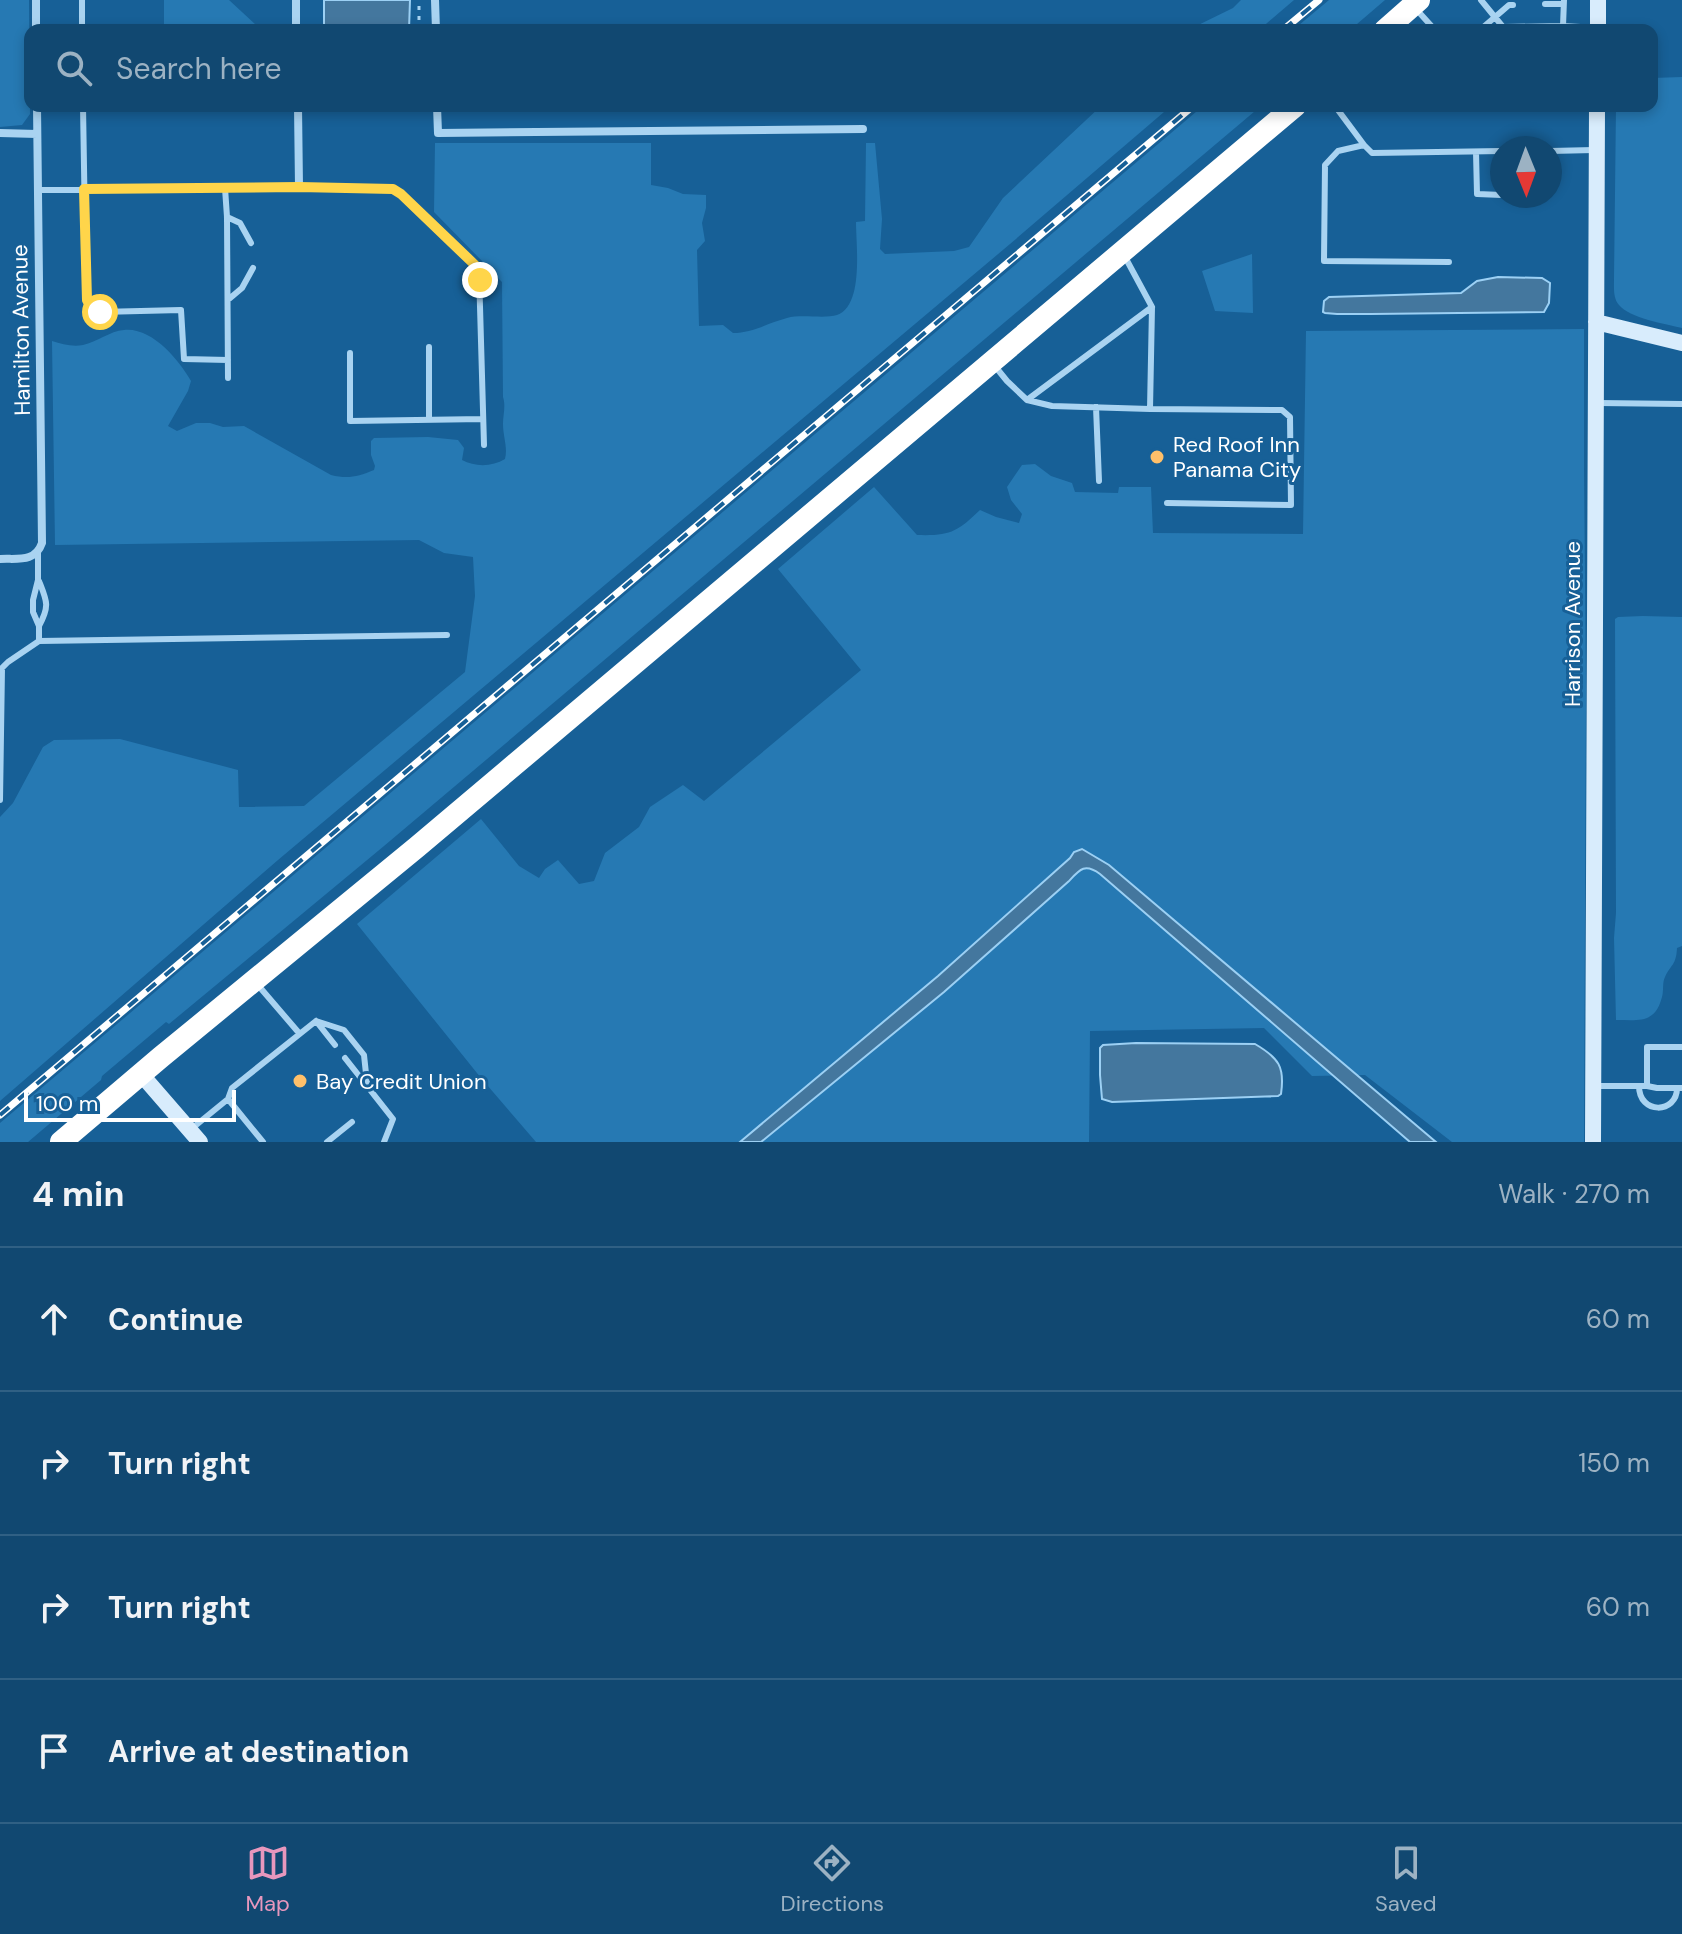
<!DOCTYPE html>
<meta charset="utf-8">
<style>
:root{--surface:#114871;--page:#1e5279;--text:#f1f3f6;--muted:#9cb2c3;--line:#306084;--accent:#e797bd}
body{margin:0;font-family:"DM Sans",sans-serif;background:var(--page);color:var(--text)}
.compass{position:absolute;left:1490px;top:136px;width:72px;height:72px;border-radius:50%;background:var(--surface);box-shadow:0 4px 12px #0003;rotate:179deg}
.scale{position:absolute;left:24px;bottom:20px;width:212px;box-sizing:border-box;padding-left:8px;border:4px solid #fff;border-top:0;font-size:22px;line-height:28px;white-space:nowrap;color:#fff;-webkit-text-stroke:6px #176097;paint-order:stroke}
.stop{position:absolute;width:24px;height:24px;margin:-18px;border:6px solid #ffd54a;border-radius:50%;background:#fff}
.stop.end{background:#ffd54a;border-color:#fff;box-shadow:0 2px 8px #0008}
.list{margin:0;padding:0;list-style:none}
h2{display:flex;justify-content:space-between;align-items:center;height:104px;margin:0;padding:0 32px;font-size:34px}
h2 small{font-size:26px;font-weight:400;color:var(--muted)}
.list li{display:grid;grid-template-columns:52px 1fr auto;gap:24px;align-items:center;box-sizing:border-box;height:144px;padding:0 32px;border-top:2px solid var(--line)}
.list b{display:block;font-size:30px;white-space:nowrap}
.list em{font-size:26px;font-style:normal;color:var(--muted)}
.icon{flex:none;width:44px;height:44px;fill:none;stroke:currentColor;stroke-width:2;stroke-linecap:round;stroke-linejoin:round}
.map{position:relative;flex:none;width:1682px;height:1142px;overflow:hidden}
.search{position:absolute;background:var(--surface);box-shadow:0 4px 12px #0003;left:24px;right:24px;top:24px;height:88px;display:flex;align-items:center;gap:20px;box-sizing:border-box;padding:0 28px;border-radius:16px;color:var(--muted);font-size:30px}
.sheet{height:680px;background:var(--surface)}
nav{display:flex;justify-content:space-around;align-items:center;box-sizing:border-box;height:112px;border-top:2px solid var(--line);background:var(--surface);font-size:22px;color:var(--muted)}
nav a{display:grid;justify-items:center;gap:4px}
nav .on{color:var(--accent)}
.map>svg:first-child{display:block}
</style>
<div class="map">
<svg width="1682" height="1142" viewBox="0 0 1682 1142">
<rect width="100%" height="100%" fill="#176097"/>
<path fill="#2679b3" d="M 0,0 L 29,0 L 30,114 L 22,125 L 0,127 Z
M 164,0 L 229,0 L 256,25 L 251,30 L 178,30 L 172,25 L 164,25 Z
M 1241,0 L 1294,0 L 1259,30 L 1188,30 L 1233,8 Z
M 1329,0 L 1385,0 L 1350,30 L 1293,30 Z
M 1682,77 L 1682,328 C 1666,324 1629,318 1619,305 C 1613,298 1614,288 1614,279 L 1616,106 L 1652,106 L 1652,78 Z
M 1101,106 L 1171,106 L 1010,244 L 278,860 L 0,1101 L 0,817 L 13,803 L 43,747 L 54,740 L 120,739 L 238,770 L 239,807 L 304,806 L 465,672 L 475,596 L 473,557 L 444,553 L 419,540 L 55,545 L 52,341 C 62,344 72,347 83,345 C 97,342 110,331 124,330 C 152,327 179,360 191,381 L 188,391 L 168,426 L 177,431 L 196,423 L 210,423 L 223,427 L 244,426 L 331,475 C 347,479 358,477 374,470 L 375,466 L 371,455 L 371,441 L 374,438 L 428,437 L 458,440 L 464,448 L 462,460 C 475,467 492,467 505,459 C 508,447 503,437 503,424 C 503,415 506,406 503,397 L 502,282 L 497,277 L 487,272 L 482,261 L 434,212 L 435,143 L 651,143 L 651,185 L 668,188 L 683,194 L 706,195 L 706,208 L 702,223 L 705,241 L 697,250 L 699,326 L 723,325 L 733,333 C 752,333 768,323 787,318 C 801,314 825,319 837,315 C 864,306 856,245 856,222 L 865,221 L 866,143 L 875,143 L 882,219 L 880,249 L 885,254 L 954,251 L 969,247 L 1003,198 Z
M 1203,106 L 1261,106 L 384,846 L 169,1024 L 166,1022 L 102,1076 L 101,1080 L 28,1142 L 0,1142 L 0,1123 Z
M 1252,254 L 1253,313 L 1215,311 L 1202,271 Z
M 1584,329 L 1584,468 L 1586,690 L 1584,1142 L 1452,1142 L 1365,1075 L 1312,1076 L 1264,1028 L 1090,1031 L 1089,1142 L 536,1142 L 481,1078 L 357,924 L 481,819 L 519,866 L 539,878 L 545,869 L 558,860 L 579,884 L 594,881 L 605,853 L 639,827 L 650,807 L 683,785 L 704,801 L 861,670 L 778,569 L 874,487 L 917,535 C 950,536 957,532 980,510 L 996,517 L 1019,523 L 1022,514 L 1011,500 L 1007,487 L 1022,465 L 1035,464 L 1051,476 L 1072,483 L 1075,492 L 1118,493 L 1119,487 L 1151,487 L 1153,533 L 1303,534 L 1306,331 Z
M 1643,616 L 1682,617 L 1682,946 L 1677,948 C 1676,966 1671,964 1665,977 C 1662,983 1664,990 1662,997 C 1655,1024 1639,1020 1616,1020 L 1614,938 L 1616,913 L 1615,619 L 1618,617 Z"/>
<path fill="#44779e" stroke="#9cd0f4" stroke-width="2" d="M 324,0 L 410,0 L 409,30 L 324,30 Z
M 1498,277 L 1542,278 L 1550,283 L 1549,303 L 1544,312 L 1371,314 L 1337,314 L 1325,313 L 1323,312 L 1324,301 L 1329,297 L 1461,293 L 1477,281 Z
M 1082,849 L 1109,865 L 1436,1142 L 1410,1142 L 1100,874 C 1085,863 1080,869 1069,881 L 944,992 L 761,1142 L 740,1142 L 938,976 L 1070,858 L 1074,852 Z
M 1136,1043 L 1255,1044 C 1279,1058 1285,1067 1281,1094 L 1278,1096 L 1112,1102 L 1102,1099 L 1100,1075 L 1100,1048 L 1103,1045 Z"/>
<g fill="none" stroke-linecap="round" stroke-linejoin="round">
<path stroke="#a9d3f1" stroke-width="3" stroke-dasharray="4 6" stroke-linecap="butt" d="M 419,30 L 419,0"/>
<path stroke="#a9d3f1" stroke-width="6" d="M 82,0 L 82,30
M 1481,0 L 1503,27 L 1563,26 L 1598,28
M 1545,4 L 1563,4
M 1416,9 L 1435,30
M 1563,26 L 1564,0
M 1480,30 L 1509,5 L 1513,5
M 83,106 L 86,288 L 87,300 L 92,309 L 100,312 L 181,310 L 184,359 L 228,360
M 1335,106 L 1364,145 L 1338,151 L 1325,165 L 1324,261 L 1449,262
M 1364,145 L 1372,153 L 1502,151
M 1550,151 L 1594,150
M 1476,152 L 1477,194 L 1502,195
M 225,188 L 227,217 L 228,378
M 38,190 L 382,188 L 393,189 L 401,194 L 475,265 L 479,272 L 484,445
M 227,217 L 240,223 L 251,243
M 229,299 L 242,288 L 253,268
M 350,353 L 350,421 L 483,419
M 994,365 L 1007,381 L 1027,400 L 1052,406 L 1150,409 L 1152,307 L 1124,255
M 1027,400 L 1152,307
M 1598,403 L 1682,404
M 1096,407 L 1099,481
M 1150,409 L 1282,410 L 1290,417 L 1291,505 L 1167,503
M 429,420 L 429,347
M 38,552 L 38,580 L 33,600 L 33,612 L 39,626 L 39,641 L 447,635
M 39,581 C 47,601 50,606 39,626
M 0,800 L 2,668 L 8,662 L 39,641
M 257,984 L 299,1033
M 316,1021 L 344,1030 L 364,1055 L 367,1083
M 316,1021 L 335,1045
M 345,1058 L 393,1119 L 384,1142
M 1596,1086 L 1647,1086 L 1647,1047 L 1682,1047
M 1639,1086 C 1639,1115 1677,1114 1677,1088
M 1647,1086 L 1657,1088 L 1682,1088
M 228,1099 L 263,1142
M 190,1130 L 228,1099 L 232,1088 L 316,1021
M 327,1142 L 352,1122"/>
<path stroke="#a9d3f1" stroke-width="8" d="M 36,0 L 36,30
M 296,0 L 296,30
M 435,0 L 436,30
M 298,106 L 299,187
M 437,106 L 438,133 L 863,129
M 0,133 L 37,134
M 0,559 C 17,558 35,563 42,543 L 37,106"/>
<path stroke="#d8ecfc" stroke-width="16" d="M 1598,30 L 1598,0
M 1596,322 L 1682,343
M 141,1074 L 200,1142
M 1593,1142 L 1597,106"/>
<path stroke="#fff" stroke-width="22" d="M 1385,30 L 1419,0
M 61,1142 L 161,1057 L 417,847 L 1295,106"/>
<g stroke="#fff" stroke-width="7">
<path id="rail" d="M 1283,30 L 1319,0
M 0,1115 L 1193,106"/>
</g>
<use href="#rail" stroke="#176097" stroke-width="4" stroke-dasharray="12" stroke-linecap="butt"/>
</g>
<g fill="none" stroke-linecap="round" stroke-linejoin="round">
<path stroke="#ffd54a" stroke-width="10" d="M 100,312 L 92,309 L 87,300 L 84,189 L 299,187 L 393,189 L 401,194 L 475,265 L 480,280"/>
</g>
<g fill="#ffc06a" stroke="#176097" stroke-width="3">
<circle cx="1157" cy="457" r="8"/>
<circle cx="300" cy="1081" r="8"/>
</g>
<g text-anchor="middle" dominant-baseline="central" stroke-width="6" stroke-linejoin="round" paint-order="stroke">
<g font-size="22" fill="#fff" stroke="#176097">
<text transform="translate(21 330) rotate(-91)">Hamilton Avenue</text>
<text transform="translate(1572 624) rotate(-90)">Harrison Avenue</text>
</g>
<g font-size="22" fill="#fff" stroke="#176097" text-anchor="start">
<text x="1173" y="444">Red Roof Inn<tspan x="1173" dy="25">Panama City</tspan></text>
<text x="316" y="1081">Bay Credit Union</text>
</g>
</g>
</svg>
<svg class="compass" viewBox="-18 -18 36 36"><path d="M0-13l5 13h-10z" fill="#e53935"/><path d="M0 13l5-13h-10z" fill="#9cb2c3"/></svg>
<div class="scale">100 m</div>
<div class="stop" style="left:100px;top:312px"></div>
<div class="stop end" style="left:480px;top:280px"></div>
<div class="search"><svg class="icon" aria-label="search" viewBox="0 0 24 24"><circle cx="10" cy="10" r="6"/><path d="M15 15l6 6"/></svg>Search here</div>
</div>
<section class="sheet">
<h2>4 min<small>Walk · 270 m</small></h2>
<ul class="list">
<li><svg class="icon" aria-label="ahead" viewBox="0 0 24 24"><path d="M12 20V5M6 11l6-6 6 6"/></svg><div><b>Continue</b></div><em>60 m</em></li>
<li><svg class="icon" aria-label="right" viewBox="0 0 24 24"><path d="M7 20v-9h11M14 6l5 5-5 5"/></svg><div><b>Turn right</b></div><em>150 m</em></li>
<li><svg class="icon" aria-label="right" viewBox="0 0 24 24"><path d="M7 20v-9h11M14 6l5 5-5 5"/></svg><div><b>Turn right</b></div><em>60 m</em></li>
<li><svg class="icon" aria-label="arrive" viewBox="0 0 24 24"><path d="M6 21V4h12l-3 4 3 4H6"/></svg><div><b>Arrive at destination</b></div></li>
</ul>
</section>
<nav>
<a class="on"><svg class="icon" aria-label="map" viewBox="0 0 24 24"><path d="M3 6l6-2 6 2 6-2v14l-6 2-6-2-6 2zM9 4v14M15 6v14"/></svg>Map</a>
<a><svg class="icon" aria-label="directions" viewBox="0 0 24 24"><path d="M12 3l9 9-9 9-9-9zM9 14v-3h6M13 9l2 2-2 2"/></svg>Directions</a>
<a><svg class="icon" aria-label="saved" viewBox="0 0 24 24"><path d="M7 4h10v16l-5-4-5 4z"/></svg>Saved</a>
</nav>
